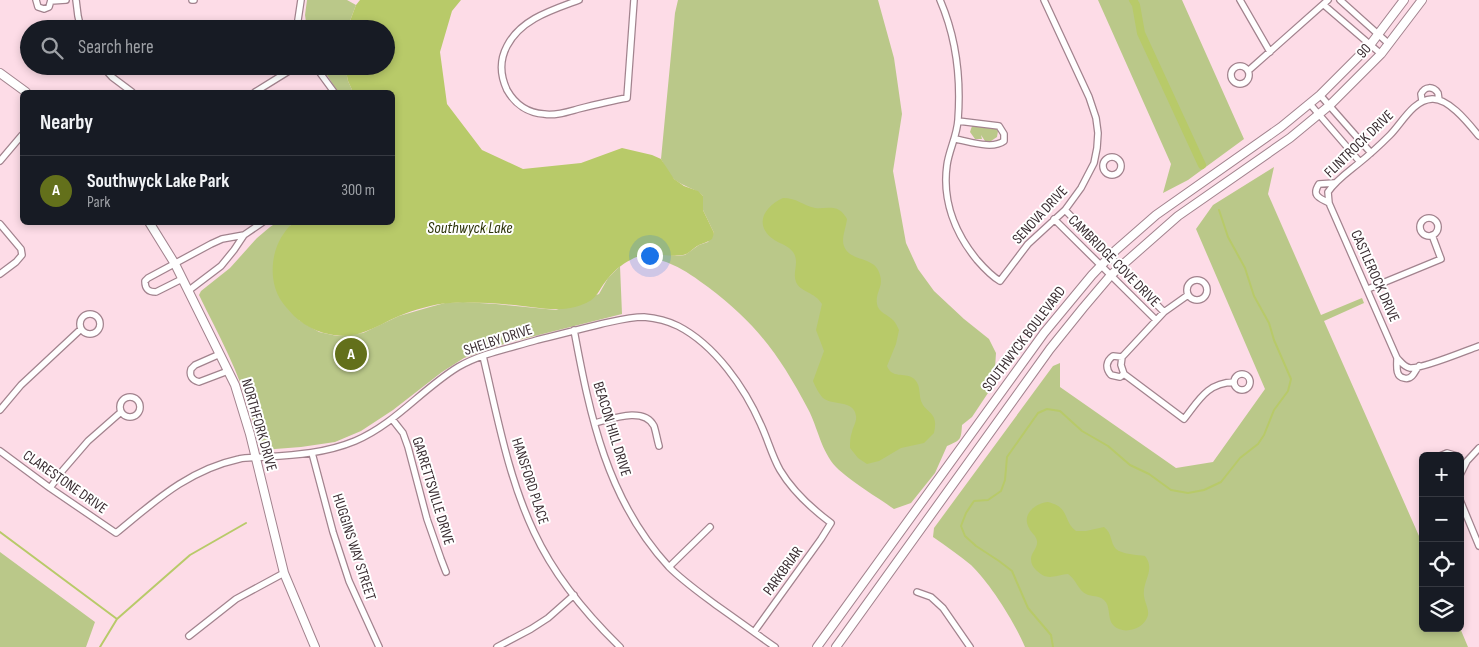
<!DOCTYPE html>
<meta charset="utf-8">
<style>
:root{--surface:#171b24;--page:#242831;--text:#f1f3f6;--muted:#9ea1a6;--line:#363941;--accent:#63701b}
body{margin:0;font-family:"Sofia Sans Condensed",sans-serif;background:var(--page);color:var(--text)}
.controls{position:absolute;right:15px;bottom:15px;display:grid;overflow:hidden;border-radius:8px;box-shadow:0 2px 8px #0003}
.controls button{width:45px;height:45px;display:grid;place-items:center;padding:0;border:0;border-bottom:1px solid var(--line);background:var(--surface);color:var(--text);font:25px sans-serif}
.you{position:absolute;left:649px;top:255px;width:18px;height:18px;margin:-12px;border:4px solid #fff;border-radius:50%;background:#1a73e8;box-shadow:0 0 0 8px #1a73e833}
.badge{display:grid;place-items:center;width:32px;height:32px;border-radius:50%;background:var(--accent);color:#fff;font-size:16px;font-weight:700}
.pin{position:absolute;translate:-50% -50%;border:2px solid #fff;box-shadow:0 1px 5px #0006}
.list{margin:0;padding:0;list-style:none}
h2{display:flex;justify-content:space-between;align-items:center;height:65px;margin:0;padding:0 20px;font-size:21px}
h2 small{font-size:16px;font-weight:400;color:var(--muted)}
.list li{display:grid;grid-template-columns:32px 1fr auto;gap:15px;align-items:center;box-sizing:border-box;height:70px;padding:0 20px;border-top:1px solid var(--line)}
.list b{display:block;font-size:19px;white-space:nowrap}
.list p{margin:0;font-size:16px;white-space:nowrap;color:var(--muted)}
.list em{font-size:16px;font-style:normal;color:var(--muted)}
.icon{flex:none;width:28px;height:28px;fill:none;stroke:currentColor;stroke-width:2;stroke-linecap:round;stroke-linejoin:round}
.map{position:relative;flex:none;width:1479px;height:647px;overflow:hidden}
.search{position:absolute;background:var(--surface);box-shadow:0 2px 8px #0003;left:20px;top:20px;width:375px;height:55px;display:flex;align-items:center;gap:12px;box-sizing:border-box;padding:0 18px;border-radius:28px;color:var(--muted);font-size:19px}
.panel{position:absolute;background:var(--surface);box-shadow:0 2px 8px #0003;left:20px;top:90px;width:375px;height:135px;border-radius:8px}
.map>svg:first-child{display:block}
</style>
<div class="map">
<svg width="1479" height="647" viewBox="0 0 1479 647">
<rect width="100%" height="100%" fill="#fddce7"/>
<path fill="#bac889" d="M 307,0 L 347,0 L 356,5 L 347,29 L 307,29 L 305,15 Z
M 678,0 L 878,0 L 894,58 L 902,114 L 893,171 L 906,243 L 918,269 L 934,291 L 964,319 L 989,339 L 996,353 L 994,384 L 972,417 L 962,425 C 961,440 961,440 947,446 L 935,473 L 911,503 L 894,509 C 877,497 850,481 836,467 C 821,451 818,428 808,409 C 780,356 756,323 708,287 C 697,279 685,270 673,265 C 665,261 656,259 647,257 L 648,254 L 656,253 L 677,256 L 685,255 L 699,245 L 708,242 L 714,233 L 703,210 L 703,196 C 695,188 684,187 675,180 C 669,175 665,166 661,159 L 675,13 Z
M 1098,0 L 1182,0 L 1244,139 L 1188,180 L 1163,193 L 1171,164 Z
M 321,66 L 345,66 L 348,81 L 353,92 L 338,92 Z
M 974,124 L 995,127 L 998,131 L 997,137 L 991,141 L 985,141 L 981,135 L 982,139 L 975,139 L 970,132 L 972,126 Z
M 1274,167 L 1268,194 L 1321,315 L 1362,298 L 1364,303 L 1324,321 L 1423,545 L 1423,628 L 1460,628 L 1468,647 L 1025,647 C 1015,623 990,583 971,565 C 959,555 946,546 933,537 L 934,528 L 1053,366 L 1060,363 L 1060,387 L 1176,468 L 1213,462 L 1265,389 L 1196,229 L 1213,205 Z
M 294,222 L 290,226 L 299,320 L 319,332 L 337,336 L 363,333 L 399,316 L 430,307 L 445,303 L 463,302 L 496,304 L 556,310 L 599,294 L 608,278 L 620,266 L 622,314 L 507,343 L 464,358 L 442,372 L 393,410 L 361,431 L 335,442 L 301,447 L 275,449 L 265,451 C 256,443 255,427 251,416 C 240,373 218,334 199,295 L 201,291 L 230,268 L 257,238 L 270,227 L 276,223 Z
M 0,552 L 95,622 L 86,647 L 0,647 Z"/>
<path fill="#b8ca69" d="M 360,0 L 461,0 L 452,11 L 440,52 L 447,104 L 482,150 L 523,169 L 581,163 L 622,148 L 652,155 L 661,159 L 674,179 L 684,186 L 698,191 L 703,196 L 703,210 L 714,233 L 712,239 C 708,242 703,243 699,245 C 693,248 689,254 683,255 C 666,258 651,250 634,258 C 624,263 617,268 610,276 C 595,293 600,300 575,307 C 555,312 534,307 514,305 C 493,303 471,302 450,303 C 433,304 414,310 399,316 C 387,321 376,328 364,332 C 340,341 312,333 294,316 C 282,303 275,295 273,277 C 271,256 278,236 294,222 L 392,222 L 392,92 L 353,92 L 348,81 L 345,66 L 386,66 L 386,29 L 347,29 L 356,5 Z
M 783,198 C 797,198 802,205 815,208 C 822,209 833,206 839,210 C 843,212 845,216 847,219 C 846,228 841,239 844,246 C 849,261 872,257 878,270 C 886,286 875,290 877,304 C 878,312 888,315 893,320 C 896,323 897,326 899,330 L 896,344 L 887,366 C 892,379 904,372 913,378 C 922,385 918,395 922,403 C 924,409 932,412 934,418 C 936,423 935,428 934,433 L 924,443 L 901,448 L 879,461 L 867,464 L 858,458 L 850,448 C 850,442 850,437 852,432 C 853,427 857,421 856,416 C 854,399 832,406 823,398 C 819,394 815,386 813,381 L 824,351 L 816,330 L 822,304 C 815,292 800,292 796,282 C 792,272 800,262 793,252 C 788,245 780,244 773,239 C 753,224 765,206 783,198 Z
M 1048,502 C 1071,508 1062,520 1076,531 L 1086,531 L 1104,527 C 1113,534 1110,543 1116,549 C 1121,554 1138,555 1145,556 C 1156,570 1142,581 1144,596 C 1145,603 1149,609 1148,615 C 1145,629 1123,636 1113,625 C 1107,618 1111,606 1104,600 C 1099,595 1092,597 1086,594 C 1078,590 1076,579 1068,574 C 1054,575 1048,582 1036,570 C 1033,567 1031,564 1031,559 C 1031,553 1038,548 1037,541 C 1036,535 1031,533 1029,528 C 1021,514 1036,503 1048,502 Z"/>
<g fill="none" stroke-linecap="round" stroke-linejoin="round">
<path stroke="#b8ca69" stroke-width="2" d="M 0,532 L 117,619
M 100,647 L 117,619 L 190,555 L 246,523
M 1053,647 L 1051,635 L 1028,608 L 1012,571 L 999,561 L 976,546 L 965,536 L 961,526 L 966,513 L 974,501 L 988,500 L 1001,491 L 1005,480 L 1007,457 L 1038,413 L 1047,409 L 1060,411 L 1082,431 L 1108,446 L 1130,465 L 1149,474 L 1171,490 L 1188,493 L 1204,490 L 1221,482 L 1240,458 L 1258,444 L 1264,435 L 1274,410 L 1288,391 L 1291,379 L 1274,340 L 1269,323 L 1254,296 L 1245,268 L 1228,237 L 1219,210"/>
<path stroke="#b8ca69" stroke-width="8" d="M 1133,0 L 1136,5 L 1141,33 L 1202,165"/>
<g stroke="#a2838e" stroke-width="8">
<path id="street" d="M 36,0 L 38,7 L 44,9 L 49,7 L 51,0
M 76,0 L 78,16 L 81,29
M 192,0 L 194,0
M 579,0 C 552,10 521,19 507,46 C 499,61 500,75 507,90 C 515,104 528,113 544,114 C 555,116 567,112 578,109 C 594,105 610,101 627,98 L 634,0
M 940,0 C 956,37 961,80 958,120 C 957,136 949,150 947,165 C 942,200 955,233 977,260 C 984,268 991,276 1000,281 L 1028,244 L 1065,210 L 1081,188 L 1094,163 L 1097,148 L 1098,133 L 1096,118 L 1089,97 L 1044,0
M 1240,0 L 1270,52
M 1340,0 L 1389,44
M 51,1 L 66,0
M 1324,5 L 1381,54
M 300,29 L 298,20 L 301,0
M 102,66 L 112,77 L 132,92
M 315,66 L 334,92
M1231 75a9 9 0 1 1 18 0a9 9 0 1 1-18 0Z
M 1248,71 L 1328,0
M 255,92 L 297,66
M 1320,95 L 1371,153
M 1422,101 L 1421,94 C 1425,86 1433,86 1438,93 L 1439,100
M 1310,104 L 1360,162
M 1479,136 C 1469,124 1449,98 1432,99 C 1413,100 1402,123 1390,135 C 1380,145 1369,155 1359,163 C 1348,172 1336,180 1328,192 L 1329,203 L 1397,358 C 1401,362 1404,367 1410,368 C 1422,369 1465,351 1479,346
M 955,139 C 968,141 992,150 1004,141 L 1004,134 L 999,126 L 958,121
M1103 166a9 9 0 1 1 18 0a9 9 0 1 1-18 0Z
M 0,161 L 22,135
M 1329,203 C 1320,198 1311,196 1319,184 L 1334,183
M 1065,210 L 1164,312
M1420 227a9 9 0 1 1 18 0a9 9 0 1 1-18 0Z
M 1054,219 L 1156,320
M 0,224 L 21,249 L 22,255 L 16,262 L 0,274
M 182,279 L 156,292 C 148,292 145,289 145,281 L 148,278 L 211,244 L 222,239 L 244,235
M1187 290a10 10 0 1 1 20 0a10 10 0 1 1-20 0Z
M 1368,289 L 1441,259 L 1432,235
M 188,291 L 221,266 L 234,250 L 244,235 L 263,222
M 1188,295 L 1164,312 L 1122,357 L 1121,365 L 1124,374 L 1184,419 C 1199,400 1207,383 1234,382
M80 324a10 10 0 1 1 20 0a10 10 0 1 1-20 0Z
M 574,330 C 590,416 607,500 669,567 C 683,581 700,593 716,605 C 736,619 755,633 775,647
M 220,354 L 195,365 L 191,369 C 189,376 192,380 199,382 L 228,371
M 483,356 C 497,415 508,477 534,532 C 554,575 586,614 620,647
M 1122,357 L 1113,356 C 1106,361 1105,368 1111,375 L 1120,377 L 1124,374
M 1397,358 C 1397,365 1395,377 1404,378 C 1407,379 1410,378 1412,376 C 1415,373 1416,369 1419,366
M1234 382a8 8 0 1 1 16 0a8 8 0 1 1-16 0Z
M120 407a10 10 0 1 1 20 0a10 10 0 1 1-20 0Z
M 0,410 L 21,385 L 81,329
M 392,419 L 403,433 L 408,447 L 427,519 L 441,559 L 446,572
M 595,423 C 611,419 644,406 654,426 C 656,432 657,439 659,446
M 0,451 L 50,488 L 116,533 C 154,502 188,470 239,459 C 247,457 256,458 265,457 C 296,455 326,453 355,441 C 395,424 422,389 458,367 C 482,353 511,348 537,340 C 558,335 580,329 601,324 C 615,321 629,317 644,317 C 655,318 668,321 678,326 C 715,345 745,388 761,425 C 768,440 772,456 780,470 C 793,492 811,508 831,523 L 821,539 L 754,632
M 312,453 L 333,532 L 349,581 L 379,647
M 1440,456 L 1447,453 L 1457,456
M 1460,475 L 1467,461 L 1479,448
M 50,488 L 63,470 L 88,441 L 121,412
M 1460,500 L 1479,546
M 669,567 L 710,527
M 917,592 L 931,597 L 943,608 L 970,647
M 189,636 L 236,599 L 284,573
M 497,647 L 531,629 L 548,618 L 574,595"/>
</g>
<g stroke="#a2838e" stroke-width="10">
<path id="secondary" d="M 0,73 L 26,92
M 149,222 L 175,264 L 235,385 L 250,434 L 284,573 L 315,647
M 817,647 L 1044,333 L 1092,275 L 1116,250 L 1156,215 L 1281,127 L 1320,95 L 1370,45 L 1404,0
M 836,647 L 1050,349 L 1083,308 L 1111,275 L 1178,216 L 1290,138 L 1330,105 L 1381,54 L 1422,0"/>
</g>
<use href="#street" stroke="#fff" stroke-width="5.5"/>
<use href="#secondary" stroke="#fff" stroke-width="8"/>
</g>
<g text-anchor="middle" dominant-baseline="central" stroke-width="4" stroke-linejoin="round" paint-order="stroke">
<g font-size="15" fill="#3a2d32" stroke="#fff">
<text transform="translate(1364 51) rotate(-48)">90</text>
<text transform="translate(1359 144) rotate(-44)">FLINTROCK DRIVE</text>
<text transform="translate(1040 215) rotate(-47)">SENOVA DRIVE</text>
<text transform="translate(1114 261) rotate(45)">CAMBRIDGE COVE DRIVE</text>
<text transform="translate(1375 276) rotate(66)">CASTLEROCK DRIVE</text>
<text transform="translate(1024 339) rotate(-53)">SOUTHWYCK BOULEVARD</text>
<text transform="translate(498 340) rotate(-18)">SHELBY DRIVE</text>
<text transform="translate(259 425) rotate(74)">NORTHFORK DRIVE</text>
<text transform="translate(612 429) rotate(73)">BEACON HILL DRIVE</text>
<text transform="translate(530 481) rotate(72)">HANSFORD PLACE</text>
<text transform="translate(65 482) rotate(35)">CLARESTONE DRIVE</text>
<text transform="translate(433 491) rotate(73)">GARRETTSVILLE DRIVE</text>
<text transform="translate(354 547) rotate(72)">HUGGINS WAY STREET</text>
<text transform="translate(783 571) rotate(-54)">PARKBRIAR</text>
</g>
<g font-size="16" font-style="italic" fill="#2d340a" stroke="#fff">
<text x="470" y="228">Southwyck Lake</text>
</g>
</g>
</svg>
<div class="controls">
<button>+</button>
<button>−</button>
<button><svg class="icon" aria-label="locate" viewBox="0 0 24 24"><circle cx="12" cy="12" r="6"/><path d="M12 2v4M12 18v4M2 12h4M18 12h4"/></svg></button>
<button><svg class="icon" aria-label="layers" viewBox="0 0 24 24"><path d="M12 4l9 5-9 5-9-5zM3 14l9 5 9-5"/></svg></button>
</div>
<div class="you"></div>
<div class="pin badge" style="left:351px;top:354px">A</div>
<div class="search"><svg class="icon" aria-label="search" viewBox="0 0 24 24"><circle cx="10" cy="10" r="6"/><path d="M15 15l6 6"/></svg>Search here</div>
<section class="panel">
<h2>Nearby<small></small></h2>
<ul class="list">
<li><span class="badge">A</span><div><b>Southwyck Lake Park</b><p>Park</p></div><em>300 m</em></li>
</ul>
</section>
</div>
